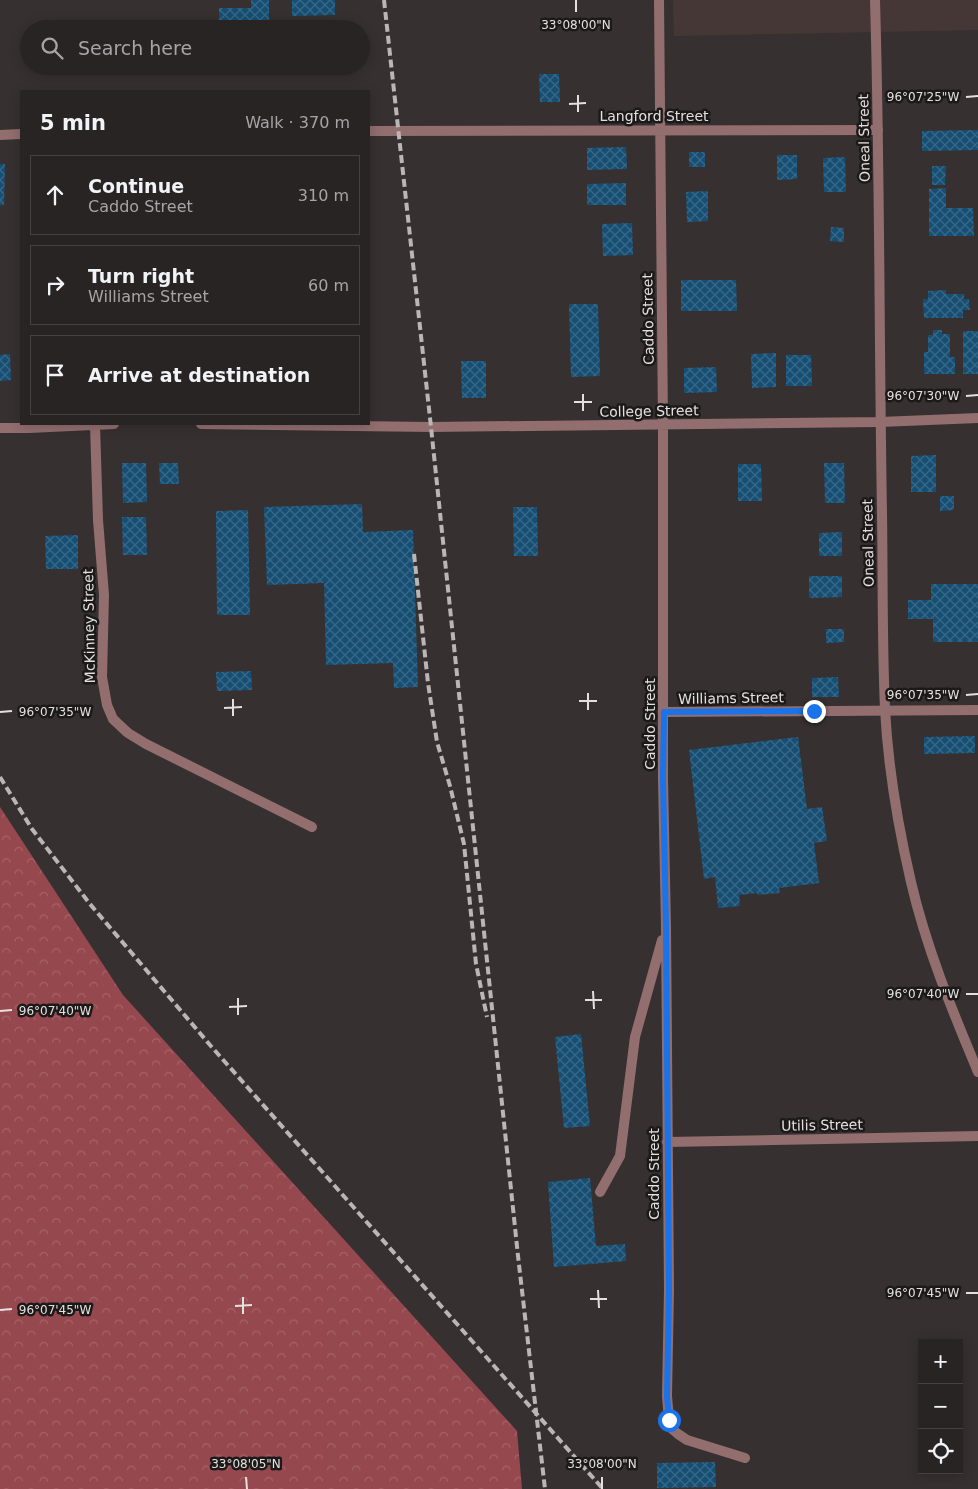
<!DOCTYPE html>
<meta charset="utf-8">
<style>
:root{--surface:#292424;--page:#312c2c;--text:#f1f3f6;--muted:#a5a4a6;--line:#454141}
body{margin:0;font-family:"DejaVu Sans",sans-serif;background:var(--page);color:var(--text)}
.controls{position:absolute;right:15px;bottom:15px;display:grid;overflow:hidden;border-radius:0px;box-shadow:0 2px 12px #0003}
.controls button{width:45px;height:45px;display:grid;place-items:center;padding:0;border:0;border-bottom:1px solid var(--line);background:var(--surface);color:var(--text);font:25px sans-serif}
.stop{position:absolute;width:15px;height:15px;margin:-11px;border:4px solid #1a73e8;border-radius:50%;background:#fff}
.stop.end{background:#1a73e8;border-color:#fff;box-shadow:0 1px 5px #0008}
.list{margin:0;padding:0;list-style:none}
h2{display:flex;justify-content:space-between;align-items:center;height:65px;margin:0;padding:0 20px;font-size:21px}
h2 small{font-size:16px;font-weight:400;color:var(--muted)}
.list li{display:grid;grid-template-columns:32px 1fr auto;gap:15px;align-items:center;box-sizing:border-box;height:80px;margin:0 10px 10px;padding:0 10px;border:1px solid var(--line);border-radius:0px}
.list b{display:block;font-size:19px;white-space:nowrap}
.list p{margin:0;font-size:16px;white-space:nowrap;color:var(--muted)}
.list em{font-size:16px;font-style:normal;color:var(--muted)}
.icon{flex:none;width:28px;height:28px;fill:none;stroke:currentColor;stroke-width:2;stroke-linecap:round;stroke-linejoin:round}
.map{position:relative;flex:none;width:978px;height:1489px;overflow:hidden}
.search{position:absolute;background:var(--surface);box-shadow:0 2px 12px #0003;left:20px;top:20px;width:350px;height:55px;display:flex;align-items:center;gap:12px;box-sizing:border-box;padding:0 18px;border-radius:28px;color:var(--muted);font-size:19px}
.panel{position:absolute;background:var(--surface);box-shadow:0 2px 12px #0003;left:20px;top:90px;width:350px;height:335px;border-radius:0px}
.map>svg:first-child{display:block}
</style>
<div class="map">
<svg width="978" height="1489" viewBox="0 0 978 1489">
<defs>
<pattern id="forest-crowns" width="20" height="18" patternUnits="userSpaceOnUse" patternTransform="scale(1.25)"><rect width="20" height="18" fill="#96484f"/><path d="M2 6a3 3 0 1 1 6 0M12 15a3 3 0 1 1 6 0" fill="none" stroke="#a56268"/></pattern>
<pattern id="building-cross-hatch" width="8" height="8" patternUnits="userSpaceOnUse" patternTransform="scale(1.25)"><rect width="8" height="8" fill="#164f73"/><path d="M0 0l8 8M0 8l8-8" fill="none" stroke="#386887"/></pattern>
</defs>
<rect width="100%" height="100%" fill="#373030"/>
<path fill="#463737" d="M 673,0 L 978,0 L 978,30 L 674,36 Z"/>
<path fill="url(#forest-crowns)" d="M 0,807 L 123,995 L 517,1431 L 522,1489 L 0,1489 Z"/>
<path fill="url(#building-cross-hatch)" d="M 251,0 L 269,0 L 269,27 L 219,27 L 219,8 L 251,8 Z
M 292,0 L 335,0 L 335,15 L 292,16 Z
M 539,74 L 559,74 L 560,102 L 540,102 Z
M 978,130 L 978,150 L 922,151 L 922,131 Z
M 626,147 L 627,169 L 587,170 L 587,148 Z
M 689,152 L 705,152 L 705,167 L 689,167 Z
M 777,155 L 797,155 L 797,179 L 777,180 Z
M 845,157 L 846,192 L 824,192 L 823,158 Z
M 0,164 L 5,164 L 4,205 L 0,205 Z
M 932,166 L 946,166 L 945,185 L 932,185 Z
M 626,183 L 626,205 L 587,205 L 587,184 Z
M 946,188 L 946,208 L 973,208 L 974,236 L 929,236 L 929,189 Z
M 708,191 L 708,221 L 687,222 L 686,192 Z
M 632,223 L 633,255 L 603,256 L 602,224 Z
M 831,227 L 844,228 L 844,242 L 830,241 Z
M 681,280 L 736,280 L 737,311 L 681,311 Z
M 946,290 L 946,294 L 964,294 L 964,299 L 969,299 L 970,310 L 963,310 L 963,318 L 924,318 L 923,299 L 928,299 L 928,291 Z
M 569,304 L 598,304 L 600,376 L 571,377 Z
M 933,330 L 942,330 L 942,334 L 950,334 L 950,357 L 955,357 L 955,374 L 924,374 L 924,352 L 928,352 L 928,335 L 933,335 Z
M 963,331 L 978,331 L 978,374 L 963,374 Z
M 776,353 L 776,387 L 752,388 L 751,354 Z
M 10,354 L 11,380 L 0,381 L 0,355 Z
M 786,355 L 811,355 L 812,386 L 786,386 Z
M 461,361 L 486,361 L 486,398 L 462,398 Z
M 716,367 L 717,392 L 684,393 L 684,368 Z
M 936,455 L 936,492 L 911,492 L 911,456 Z
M 122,463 L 146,463 L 147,502 L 123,503 Z
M 159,463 L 178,463 L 179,484 L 160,484 Z
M 824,463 L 844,463 L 845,503 L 825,503 Z
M 738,464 L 761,464 L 762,501 L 738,501 Z
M 940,496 L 954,496 L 954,510 L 940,511 Z
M 362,504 L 363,532 L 413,530 L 418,687 L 394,688 L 393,663 L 326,665 L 324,583 L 267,585 L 264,507 Z
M 513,507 L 537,507 L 538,556 L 514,556 Z
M 248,510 L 250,615 L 217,615 L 216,511 Z
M 122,517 L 146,517 L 147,555 L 123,555 Z
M 842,532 L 842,556 L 819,556 L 819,533 Z
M 78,535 L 78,569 L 46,569 L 45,536 Z
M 809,576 L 842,576 L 842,597 L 809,598 Z
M 931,584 L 978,584 L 978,642 L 933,642 L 933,619 L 908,619 L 908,600 L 931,600 Z
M 826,629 L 844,629 L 844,642 L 826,643 Z
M 251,671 L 252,690 L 217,691 L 216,672 Z
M 838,677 L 839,697 L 812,697 L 812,678 Z
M 975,736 L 975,753 L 924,754 L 924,737 Z
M 798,737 L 807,809 L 822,807 L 827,841 L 814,843 L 819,883 L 779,888 L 780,893 L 757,895 L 757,893 L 739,895 L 740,906 L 718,908 L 715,877 L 704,879 L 689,750 Z
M 581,1034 L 590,1126 L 564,1128 L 555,1037 Z
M 590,1178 L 596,1246 L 625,1244 L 626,1261 L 554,1267 L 548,1182 Z
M 715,1462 L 716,1487 L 657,1488 L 657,1463 Z"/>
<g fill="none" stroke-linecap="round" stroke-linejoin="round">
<path stroke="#926e6f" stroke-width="10" d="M 659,0 L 663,424 L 663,778 L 666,927 L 669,1290 L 667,1396 L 669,1420 L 672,1429 L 678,1434 L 687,1440 L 745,1458
M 369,131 L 878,130
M 0,135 L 21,134
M 201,424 L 431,427 L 880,422 L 978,418
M 95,425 L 98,520 L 104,595 L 102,677 L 107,705 L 113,719 L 128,733 L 146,744 L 312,827
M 0,428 L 29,428 L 114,424
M 664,712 L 978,710
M 667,1142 L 978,1136
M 600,1192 L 620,1156 L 635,1037 L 662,940"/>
<path stroke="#926e6f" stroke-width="10" d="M 875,0 C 880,171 879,342 882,513 C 883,578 882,644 885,709 C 888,767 898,826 911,882 C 926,947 952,1010 978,1072"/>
<path stroke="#bbb5b5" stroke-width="4" stroke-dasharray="8 4" stroke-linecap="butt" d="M 384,0 L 431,427 L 518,1256 L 545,1489
M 414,554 L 428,683 L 437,742 L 450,786 L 464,844 L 476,964 L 487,1017
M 0,777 L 32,829 L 90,904 L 210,1045 L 603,1489"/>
</g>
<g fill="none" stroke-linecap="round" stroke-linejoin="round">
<path stroke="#1a73e8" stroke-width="6" d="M 669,1420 L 667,1396 L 669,1290 L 666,927 L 663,778 L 664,712 L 814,711"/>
</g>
<path fill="none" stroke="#e5e0e0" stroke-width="2" d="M 576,0 L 576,12M 578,95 L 578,112M 966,97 L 978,96M 569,104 L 586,103M 583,394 L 583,411M 966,396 L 978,395M 574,402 L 592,402M 588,693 L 588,710M 966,695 L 978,694M 233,699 L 233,716M 579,701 L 597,701M 224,708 L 242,707M 0,712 L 12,711M 593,991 L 594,1009M 966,994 L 978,994M 238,998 L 238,1015M 585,1000 L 602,1000M 229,1007 L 247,1006M 0,1011 L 12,1010M 598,1290 L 599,1308M 966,1293 L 978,1293M 243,1297 L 243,1314M 590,1299 L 607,1299M 235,1306 L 252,1305M 0,1310 L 12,1309M 246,1477 L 247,1489M 602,1477 L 602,1489"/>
<g text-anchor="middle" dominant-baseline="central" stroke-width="5" stroke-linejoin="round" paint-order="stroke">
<g font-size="14" fill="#e5e0e0" stroke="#1c1919">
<text x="654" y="116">Langford Street</text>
<text transform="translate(864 138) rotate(-91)">Oneal Street</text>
<text transform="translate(648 319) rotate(-91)">Caddo Street</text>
<text transform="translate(649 411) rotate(-1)">College Street</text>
<text transform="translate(868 543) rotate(-91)">Oneal Street</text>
<text transform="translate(89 626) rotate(-91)">McKinney Street</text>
<text transform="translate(731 698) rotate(-1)">Williams Street</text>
<text transform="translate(650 724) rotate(-90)">Caddo Street</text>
<text transform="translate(822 1125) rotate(-1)">Utilis Street</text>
<text transform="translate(654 1174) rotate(-90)">Caddo Street</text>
</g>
</g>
<g font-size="12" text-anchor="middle" fill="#e5e0e0" stroke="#1c1919" stroke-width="5" stroke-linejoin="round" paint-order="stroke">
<text x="576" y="29">33°08'00"N</text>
<text x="923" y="101">96°07'25"W</text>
<text x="923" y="400">96°07'30"W</text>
<text x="923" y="699">96°07'35"W</text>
<text x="55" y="716">96°07'35"W</text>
<text x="923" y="998">96°07'40"W</text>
<text x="55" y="1015">96°07'40"W</text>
<text x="923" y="1297">96°07'45"W</text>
<text x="55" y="1314">96°07'45"W</text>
<text x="246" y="1468">33°08'05"N</text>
<text x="602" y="1468">33°08'00"N</text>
</g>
</svg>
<div class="controls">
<button>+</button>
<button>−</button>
<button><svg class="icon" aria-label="locate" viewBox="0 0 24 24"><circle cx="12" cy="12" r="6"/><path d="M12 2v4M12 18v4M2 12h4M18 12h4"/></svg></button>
</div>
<div class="stop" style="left:669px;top:1420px"></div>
<div class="stop end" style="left:814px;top:711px"></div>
<div class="search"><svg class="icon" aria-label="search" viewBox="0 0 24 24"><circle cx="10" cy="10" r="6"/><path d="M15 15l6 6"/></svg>Search here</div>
<section class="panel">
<h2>5 min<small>Walk · 370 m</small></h2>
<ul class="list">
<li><svg class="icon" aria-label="ahead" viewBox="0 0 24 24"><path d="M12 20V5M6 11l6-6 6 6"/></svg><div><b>Continue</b><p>Caddo Street</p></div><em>310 m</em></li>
<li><svg class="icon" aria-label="right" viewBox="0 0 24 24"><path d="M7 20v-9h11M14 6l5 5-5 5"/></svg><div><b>Turn right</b><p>Williams Street</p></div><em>60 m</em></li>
<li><svg class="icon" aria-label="arrive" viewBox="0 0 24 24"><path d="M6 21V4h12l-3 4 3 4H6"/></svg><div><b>Arrive at destination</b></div></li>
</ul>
</section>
</div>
